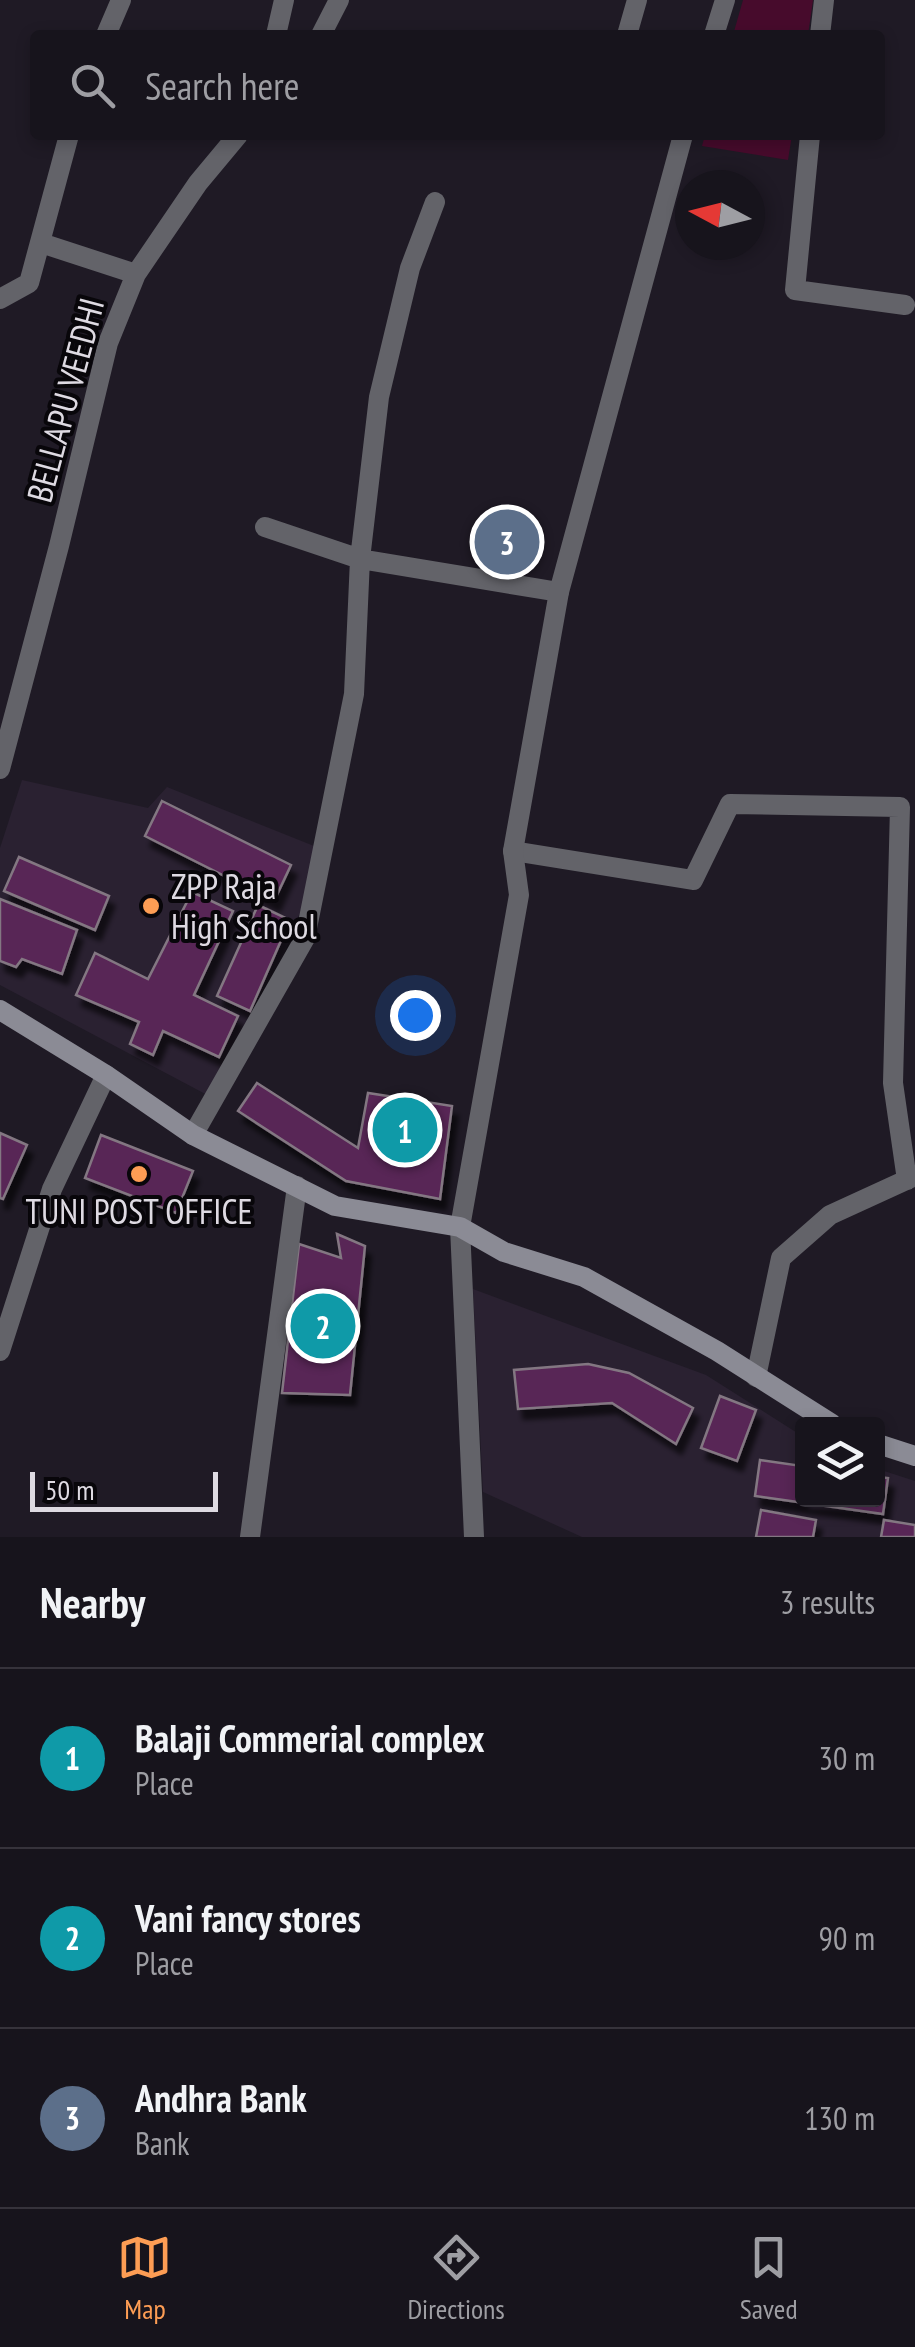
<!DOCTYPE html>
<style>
:root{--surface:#17141c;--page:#201d25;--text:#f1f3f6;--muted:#9e9ea3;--line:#36333b;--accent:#fd9d54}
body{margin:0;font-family:"PT Sans Narrow",sans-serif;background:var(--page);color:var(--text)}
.controls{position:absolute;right:30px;bottom:30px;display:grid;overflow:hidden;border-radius:10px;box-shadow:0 5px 15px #0003}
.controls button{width:90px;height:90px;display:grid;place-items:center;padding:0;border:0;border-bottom:2px solid var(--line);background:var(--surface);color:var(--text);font:50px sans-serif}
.compass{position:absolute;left:675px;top:170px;width:90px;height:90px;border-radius:50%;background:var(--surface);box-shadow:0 5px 15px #0003;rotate:277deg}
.scale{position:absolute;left:30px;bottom:25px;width:188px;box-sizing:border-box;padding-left:10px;border:5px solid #dedae2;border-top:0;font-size:28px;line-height:35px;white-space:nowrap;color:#dedae2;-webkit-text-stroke:8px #08060a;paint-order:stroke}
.you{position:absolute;left:415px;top:1015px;width:35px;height:35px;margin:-25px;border:8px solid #fff;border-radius:50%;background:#1a73e8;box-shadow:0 0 0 15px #1a73e833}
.badge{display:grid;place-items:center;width:65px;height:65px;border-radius:50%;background:var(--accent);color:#fff;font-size:32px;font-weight:700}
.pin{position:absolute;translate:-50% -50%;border:5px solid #fff;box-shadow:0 2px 10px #0006}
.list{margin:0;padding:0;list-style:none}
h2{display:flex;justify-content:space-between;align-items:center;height:130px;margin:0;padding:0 40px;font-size:42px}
h2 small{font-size:32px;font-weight:400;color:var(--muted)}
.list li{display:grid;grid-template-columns:65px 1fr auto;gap:30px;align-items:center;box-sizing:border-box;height:180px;padding:0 40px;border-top:2px solid var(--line)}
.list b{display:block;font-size:38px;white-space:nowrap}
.list p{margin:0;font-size:32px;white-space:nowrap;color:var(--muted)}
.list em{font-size:32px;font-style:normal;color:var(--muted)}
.icon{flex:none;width:55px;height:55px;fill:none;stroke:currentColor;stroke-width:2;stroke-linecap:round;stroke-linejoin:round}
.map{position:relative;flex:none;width:915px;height:1537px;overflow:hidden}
.search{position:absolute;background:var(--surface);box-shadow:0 5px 15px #0003;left:30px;right:30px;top:30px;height:110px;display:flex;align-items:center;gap:25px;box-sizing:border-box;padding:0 35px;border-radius:10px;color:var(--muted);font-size:38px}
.sheet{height:670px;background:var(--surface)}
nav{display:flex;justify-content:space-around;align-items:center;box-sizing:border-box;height:140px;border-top:2px solid var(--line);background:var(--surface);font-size:28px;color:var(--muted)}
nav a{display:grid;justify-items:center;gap:5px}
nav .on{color:var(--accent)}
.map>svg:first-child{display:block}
</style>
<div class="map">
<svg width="915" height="1537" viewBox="0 0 915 1537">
<defs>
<filter id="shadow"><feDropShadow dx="5.5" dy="10" stdDeviation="2.5" flood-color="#0009"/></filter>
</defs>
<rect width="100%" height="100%" fill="#1f1a25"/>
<path fill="#2a2131" d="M 22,780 L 148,808 L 167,787 L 324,850 L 281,962 L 211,1097 L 0,985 L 0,848 Z
M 473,1289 L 706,1375 L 802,1436 L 802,1500 L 878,1500 L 878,1469 L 915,1481 L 915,1537 L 582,1537 L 483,1492 Z"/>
<path fill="#470b2c" d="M 743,0 L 813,0 L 808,35 L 733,35 Z
M 705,135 L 792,135 L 788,160 L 702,146 Z"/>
<path fill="#592556" stroke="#837782" stroke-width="2.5" filter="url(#shadow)" d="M 162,801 L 291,865 L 274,901 L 145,836 Z
M 19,857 L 109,896 L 95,930 L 4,891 Z
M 192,892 L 233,911 L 194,995 L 238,1016 L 219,1057 L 163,1031 L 153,1055 L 130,1044 L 139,1022 L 76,995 L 95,953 L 148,979 Z
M 0,899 L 77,930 L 62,974 L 22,959 L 16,967 L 0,961 Z
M 258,905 L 290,920 L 250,1011 L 217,996 Z
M 257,1083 L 358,1148 L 368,1093 L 452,1106 L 440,1199 L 346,1181 L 238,1111 Z
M 0,1133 L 27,1145 L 3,1199 L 0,1198 Z
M 101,1135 L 193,1171 L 176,1213 L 85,1178 Z
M 337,1234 L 365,1246 L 350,1395 L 282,1393 L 299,1244 L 341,1258 Z
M 588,1364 L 629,1373 L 693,1408 L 676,1444 L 612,1403 L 518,1409 L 514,1370 Z
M 720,1396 L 756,1410 L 737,1461 L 701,1448 Z
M 760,1460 L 802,1466 L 802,1500 L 878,1500 L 878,1477 L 888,1478 L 883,1514 L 755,1496 Z
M 761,1510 L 816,1520 L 813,1537 L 756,1537 Z
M 884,1520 L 915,1525 L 915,1537 L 881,1537 Z"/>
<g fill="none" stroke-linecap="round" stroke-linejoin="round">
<path stroke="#636369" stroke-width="20" d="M 106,35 L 121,0
M 276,35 L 284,0
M 321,35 L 339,0
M 627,35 L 637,0
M 820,35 L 824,0
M 810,135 L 795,290 L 905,305
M 435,202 L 410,268 L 379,397 L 360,559 L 559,592
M 41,243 L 136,274
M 0,299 L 29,283 L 69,135
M 0,769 L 59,546 L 108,343 L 136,274 L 198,183 L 238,135
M 513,851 L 693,880 L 730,804 L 900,807 L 893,1083 L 907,1180
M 193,1135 L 305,938 L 354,694 L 360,559 L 265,527
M 0,1351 L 52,1189 L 106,1075
M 756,1377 L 781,1258 L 830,1215 L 915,1176
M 250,1537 L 297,1186"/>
<path stroke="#636369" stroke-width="20" d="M 714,35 L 725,0
M 474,1537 L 460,1227 L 519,895 L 513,851 L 559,592 L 683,135"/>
<path stroke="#8b8b95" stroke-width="20" d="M 0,1010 L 106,1075 L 193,1135 L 335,1206 L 460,1227 L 504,1252 L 584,1277 L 717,1351 L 832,1424
M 878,1444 L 915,1456"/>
</g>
<g fill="#fd9d54" stroke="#08060a" stroke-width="4">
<circle cx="151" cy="906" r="10"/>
<circle cx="139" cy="1174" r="10"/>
</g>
<g text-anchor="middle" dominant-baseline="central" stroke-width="8" stroke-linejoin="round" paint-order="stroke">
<g font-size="35" fill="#dedae2" stroke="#08060a">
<text transform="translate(65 400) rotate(-75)">BELLAPU VEEDHI</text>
</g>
<g font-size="35" fill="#dedae2" stroke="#08060a" text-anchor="start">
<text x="171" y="886">ZPP Raja<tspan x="171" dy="40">High School</tspan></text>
<text x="139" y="1211" text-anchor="middle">TUNI POST OFFICE</text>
</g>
</g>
</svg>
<div class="controls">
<button><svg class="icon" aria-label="layers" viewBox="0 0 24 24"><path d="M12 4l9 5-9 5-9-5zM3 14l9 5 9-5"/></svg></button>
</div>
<svg class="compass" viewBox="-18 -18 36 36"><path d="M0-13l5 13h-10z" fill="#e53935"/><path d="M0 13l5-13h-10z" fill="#9e9ea3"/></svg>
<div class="scale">50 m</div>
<div class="you"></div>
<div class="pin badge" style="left:405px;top:1130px;background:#0f9aa8">1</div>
<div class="pin badge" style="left:323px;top:1326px;background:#0f9aa8">2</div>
<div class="pin badge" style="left:507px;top:542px;background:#5c6f8a">3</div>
<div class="search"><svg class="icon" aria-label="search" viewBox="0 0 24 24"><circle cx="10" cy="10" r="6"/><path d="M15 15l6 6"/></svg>Search here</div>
</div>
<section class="sheet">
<h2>Nearby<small>3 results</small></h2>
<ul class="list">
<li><span class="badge" style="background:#0f9aa8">1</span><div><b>Balaji Commerial complex</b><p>Place</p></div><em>30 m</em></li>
<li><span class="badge" style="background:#0f9aa8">2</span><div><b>Vani fancy stores</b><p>Place</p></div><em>90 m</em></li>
<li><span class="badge" style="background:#5c6f8a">3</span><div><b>Andhra Bank</b><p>Bank</p></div><em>130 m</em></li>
</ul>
</section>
<nav>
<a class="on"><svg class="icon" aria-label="map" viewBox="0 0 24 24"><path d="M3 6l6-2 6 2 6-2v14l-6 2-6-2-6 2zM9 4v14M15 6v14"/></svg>Map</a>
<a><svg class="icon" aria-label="directions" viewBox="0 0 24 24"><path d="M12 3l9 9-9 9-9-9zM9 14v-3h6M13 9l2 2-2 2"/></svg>Directions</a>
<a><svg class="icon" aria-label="saved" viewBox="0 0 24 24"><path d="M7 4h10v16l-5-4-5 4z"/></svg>Saved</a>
</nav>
